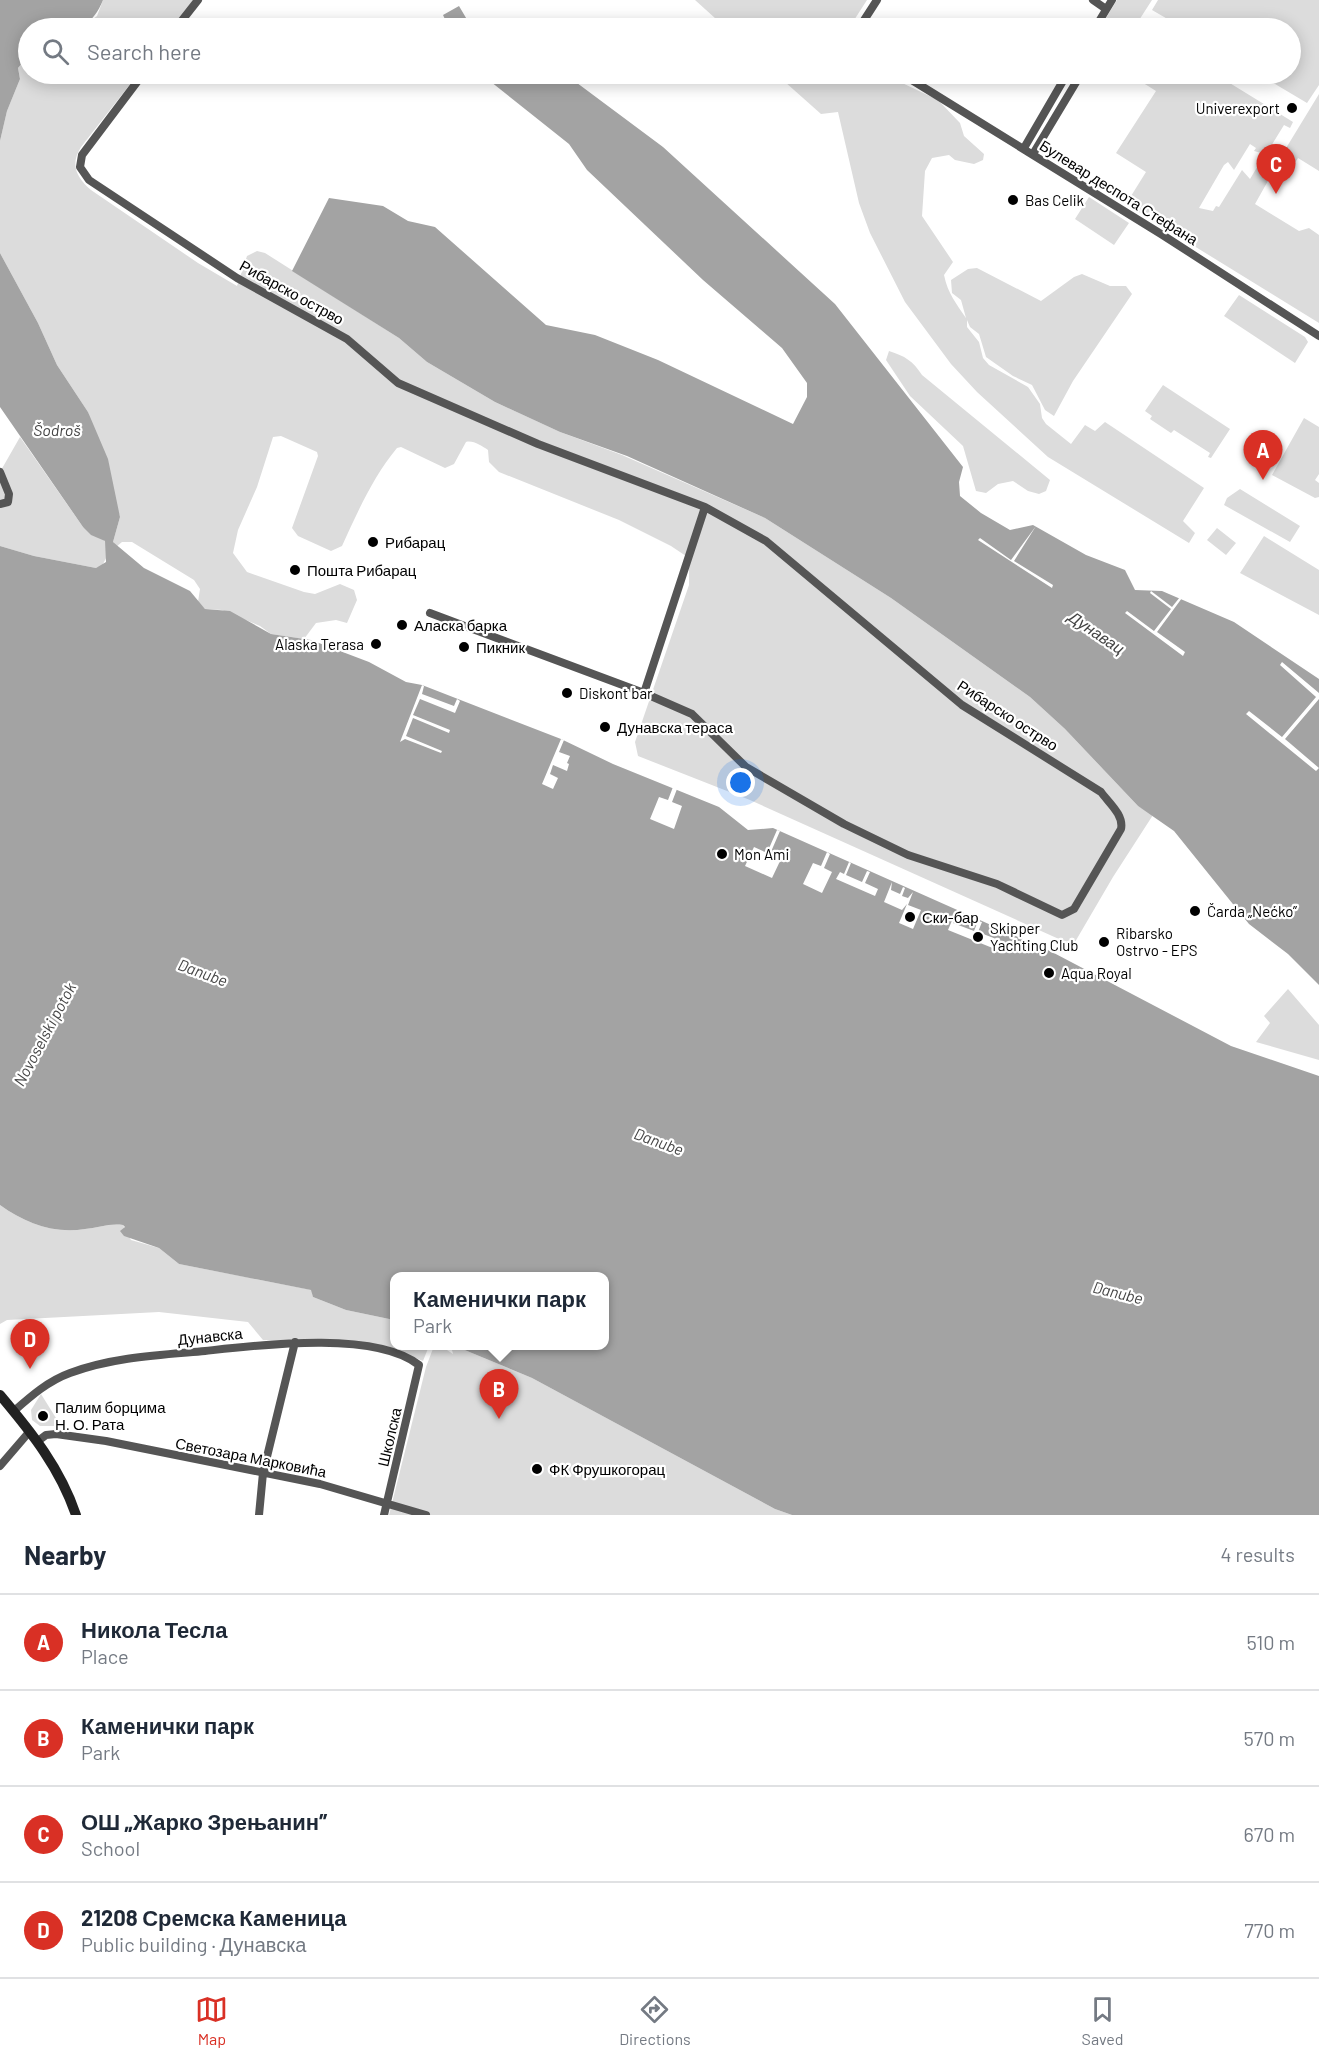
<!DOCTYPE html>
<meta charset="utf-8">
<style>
:root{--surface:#fff;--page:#f2f2f3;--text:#1f2937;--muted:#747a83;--line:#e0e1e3;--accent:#d93025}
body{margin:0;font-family:Barlow,sans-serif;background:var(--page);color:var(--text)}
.you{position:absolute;left:741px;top:783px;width:21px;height:21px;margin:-15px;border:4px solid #fff;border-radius:50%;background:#1a73e8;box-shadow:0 0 0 9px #1a73e833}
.badge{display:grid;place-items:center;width:39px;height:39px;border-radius:50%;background:var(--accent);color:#fff;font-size:20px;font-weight:700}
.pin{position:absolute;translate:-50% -50px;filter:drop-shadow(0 2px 3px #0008)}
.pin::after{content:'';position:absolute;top:32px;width:21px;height:18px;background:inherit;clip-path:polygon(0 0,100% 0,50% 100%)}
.popup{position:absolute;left:390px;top:1272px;width:219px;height:78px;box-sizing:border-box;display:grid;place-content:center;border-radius:12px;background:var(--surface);filter:drop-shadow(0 2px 4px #0005);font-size:20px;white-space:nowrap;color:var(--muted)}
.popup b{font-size:22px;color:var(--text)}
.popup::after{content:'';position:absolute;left:50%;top:100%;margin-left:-12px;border:12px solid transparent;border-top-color:var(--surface)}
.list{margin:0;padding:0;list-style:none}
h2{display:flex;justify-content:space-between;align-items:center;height:78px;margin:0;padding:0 24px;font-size:26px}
h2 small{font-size:20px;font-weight:400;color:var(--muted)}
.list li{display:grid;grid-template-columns:39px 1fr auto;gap:18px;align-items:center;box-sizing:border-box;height:96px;padding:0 24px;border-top:2px solid var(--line)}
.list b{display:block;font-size:22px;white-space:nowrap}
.list p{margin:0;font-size:20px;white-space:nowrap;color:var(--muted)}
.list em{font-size:20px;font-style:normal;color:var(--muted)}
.icon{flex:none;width:33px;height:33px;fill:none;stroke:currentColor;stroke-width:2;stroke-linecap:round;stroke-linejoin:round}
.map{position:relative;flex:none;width:1319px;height:1515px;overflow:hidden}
.search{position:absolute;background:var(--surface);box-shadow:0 3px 15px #0003;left:18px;right:18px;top:18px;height:66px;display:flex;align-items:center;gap:15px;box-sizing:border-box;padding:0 21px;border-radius:33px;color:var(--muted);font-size:22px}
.sheet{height:462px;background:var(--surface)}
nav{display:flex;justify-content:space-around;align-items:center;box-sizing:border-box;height:84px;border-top:2px solid var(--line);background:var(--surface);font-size:16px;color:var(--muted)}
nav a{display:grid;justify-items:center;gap:3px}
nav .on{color:var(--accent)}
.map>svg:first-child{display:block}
</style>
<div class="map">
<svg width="1319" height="1515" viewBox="0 0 1319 1515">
<rect width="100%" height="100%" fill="#fff"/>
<path fill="#dcdcdc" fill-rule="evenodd" d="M 103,0 L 194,0 L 172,28 L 81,28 L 97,16 Z
M 695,0 L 867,0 L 849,28 L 726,28 Z
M 1117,0 L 1152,0 L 1134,28 L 1100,28 Z
M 1158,0 L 1319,0 L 1319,85 L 1307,103 L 1258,74 L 1290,74 L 1290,28 L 1183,28 L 1152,10 Z
M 28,56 L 28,74 L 138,74 L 81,147 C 70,164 76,177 91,190 L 198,263 L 237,286 L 247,256 L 257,251 L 265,253 L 399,338 L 427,362 L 495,402 L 560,432 L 622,455 L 765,518 L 891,598 L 1030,697 L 1065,729 L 1138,806 L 1153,815 L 1113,877 L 1075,942 L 1070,944 L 750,800 L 638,756 L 635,742 L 689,585 L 689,558 L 671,546 L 619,520 L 499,472 L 489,462 L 488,450 C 482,446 473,440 466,442 L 454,464 L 445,468 L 401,447 L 397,448 C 373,477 358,511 342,546 L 331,551 L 298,536 L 292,528 L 318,456 L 317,452 L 281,436 L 273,437 L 257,487 L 238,530 L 233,553 L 247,572 L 304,592 L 315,594 L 340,584 L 354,590 L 357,600 L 347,623 L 336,620 L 316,623 L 304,639 L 271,634 L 260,626 L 222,610 L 205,609 L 198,602 L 200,589 L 194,580 L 132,542 L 122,542 L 116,547 L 113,542 L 120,517 L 88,412 L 57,365 L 38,323 L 0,253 L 0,141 L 7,111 L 20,79 L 18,68 Z
M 776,74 L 875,74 L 884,81 L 898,81 L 938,100 L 960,123 L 964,136 L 984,154 L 983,160 L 974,164 L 955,160 L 949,155 L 932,158 L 925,171 L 922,216 L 953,262 L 944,275 C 948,294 956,303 966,318 L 961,300 L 952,293 L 951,280 L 968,269 L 977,268 L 1041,301 L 1074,277 L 1082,274 L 1110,286 L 1126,286 L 1132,294 L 1073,381 L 1054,416 L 1045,410 L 1032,385 L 1013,376 L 986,357 L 979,334 L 970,327 L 967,320 L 967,327 L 979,342 L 983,358 L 989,365 L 1028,387 L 1040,404 L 1042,418 L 1046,424 L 1071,444 L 1085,425 L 1095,431 L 1105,422 L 1204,488 L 1183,521 L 1195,533 L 1189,543 L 1048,457 L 977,392 L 951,364 L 905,302 L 870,233 L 859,203 L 838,112 L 821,114 Z
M 1129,74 L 1215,74 L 1293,122 L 1290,128 L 1284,125 L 1268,151 L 1280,158 L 1319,94 L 1319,171 L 1298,158 L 1293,166 L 1284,160 L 1281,165 L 1278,163 L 1255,204 L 1299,231 L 1309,228 L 1319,235 L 1319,323 L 1126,204 L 1146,172 L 1116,153 L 1156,91 ZM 1250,144 L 1256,148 L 1254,151 L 1265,154 L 1250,179 L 1242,170 L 1219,207 L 1216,206 L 1213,211 L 1199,208 L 1224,165 L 1228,162 L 1234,170 Z
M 1089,197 L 1129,223 L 1114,245 L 1075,219 Z
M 1239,295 L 1305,337 L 1308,342 L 1295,363 L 1224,316 Z
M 889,351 C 905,356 913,361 922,375 L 1050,480 L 1046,491 L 1039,494 L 1028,491 L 1013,481 L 998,484 L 986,493 L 976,491 L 963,446 L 910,396 L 886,360 Z
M 1163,385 L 1230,429 L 1211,458 L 1208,457 L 1210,453 L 1174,430 L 1171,433 L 1150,419 L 1152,416 L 1145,411 Z
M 1304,418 L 1319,427 L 1319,474 L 1315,480 L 1319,483 L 1319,497 L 1315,498 L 1272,475 Z
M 20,437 L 83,527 L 105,541 L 108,554 L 102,566 L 96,568 L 34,556 L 0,546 L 0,472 Z
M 1240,489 L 1300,526 L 1290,542 L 1224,505 L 1227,498 Z
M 1217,528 L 1236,543 L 1226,555 L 1207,540 Z
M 1264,536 L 1319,570 L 1319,615 L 1240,573 Z
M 1288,989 L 1319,1025 L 1319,1060 L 1256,1042 L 1270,1023 L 1264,1016 Z
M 0,1205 C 25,1223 53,1234 85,1229 C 97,1228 110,1223 123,1225 L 131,1240 L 159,1248 L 179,1264 L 312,1290 L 313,1297 L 346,1310 L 394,1320 L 394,1346 L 429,1346 L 423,1361 C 375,1340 316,1340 263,1340 L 248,1322 L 159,1312 L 7,1320 L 0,1324 Z
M 434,1346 L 441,1346 L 453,1354 L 451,1346 L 455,1346 L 532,1378 L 775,1509 L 792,1515 L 389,1515 L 426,1367 Z
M 41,1394 L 61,1426 L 40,1426 L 32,1420 L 31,1410 Z"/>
<path fill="#a3a3a3" d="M 0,0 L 103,0 C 87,39 65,28 28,28 L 28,56 L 18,68 L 20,79 L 7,111 L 0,141 Z
M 459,6 L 472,28 L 449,28 L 443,15 Z
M 481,74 L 565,74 L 663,147 L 835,304 L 963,467 L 959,482 L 960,496 L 981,513 L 1010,530 L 1033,525 L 1086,555 L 1125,570 L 1135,590 L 1162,591 L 1234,622 L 1319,679 L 1319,985 L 1288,954 L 1249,924 L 1174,831 L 1138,806 L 1065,729 L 1030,697 L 891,598 L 765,518 L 627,456 L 560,432 L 495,402 L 427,362 L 399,338 L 292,271 L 329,198 L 383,206 L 408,221 L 435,227 L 546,325 L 595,335 L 658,360 L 793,424 L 807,397 L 807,383 L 782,348 L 703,280 L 587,170 L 569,144 Z
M 0,253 L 38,323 L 57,365 L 88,412 L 108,459 L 120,517 L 113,542 L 144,568 L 190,591 L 205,609 L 230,611 L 271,634 L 311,640 L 369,662 L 406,682 L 422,685 L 561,739 L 613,764 L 719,807 L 748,830 L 773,828 L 1052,952 L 1231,1046 L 1319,1076 L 1319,1515 L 792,1515 L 775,1509 L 532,1378 L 455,1346 L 604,1346 L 604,1276 L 394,1276 L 394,1320 L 346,1310 L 313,1297 L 311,1290 L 179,1264 L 159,1248 L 124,1236 L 120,1231 L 125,1227 L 123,1225 C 110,1223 97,1228 85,1229 C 53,1234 25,1223 0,1205 L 0,546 L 34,556 L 96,568 L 106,562 L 105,541 L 91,535 L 83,527 L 0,407 Z"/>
<path fill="#fff" d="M 1036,526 L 1014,561 L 1053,585 L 1052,588 L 978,540 L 980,538 L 1011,560 Z
M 1151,591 L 1172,607 L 1180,597 L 1182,598 L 1157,632 L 1185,652 L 1183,656 L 1125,613 L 1127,611 L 1154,631 L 1171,609 L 1150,593 Z
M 1282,662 L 1319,693 L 1319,699 L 1285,739 L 1319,768 L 1316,771 L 1246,714 L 1249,711 L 1282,737 L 1316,697 L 1280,665 Z
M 422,685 L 424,686 L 422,694 L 454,706 L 457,699 L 460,701 L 455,713 L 420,699 L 413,715 L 450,730 L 449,733 L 413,718 L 406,736 L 442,751 L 441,753 L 405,739 L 400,742 Z
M 561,739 L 564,740 L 559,752 L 570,756 L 567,763 L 569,764 L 567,771 L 553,765 L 550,774 L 558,778 L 553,789 L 542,784 Z
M 673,787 L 677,789 L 672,802 L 682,806 L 674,829 L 650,819 L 659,797 L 668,800 Z
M 777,830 L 780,831 L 770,854 L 781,859 L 772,878 L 745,866 L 754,847 L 767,853 Z
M 827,852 L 830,854 L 824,868 L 832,872 L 822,893 L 803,884 L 813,863 L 821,866 Z
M 849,862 L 851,863 L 846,875 L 862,882 L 867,871 L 870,872 L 865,883 L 878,889 L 875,896 L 836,879 L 840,872 L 844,874 Z
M 892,882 L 891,890 L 900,894 L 903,887 L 905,888 L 902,896 L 908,898 L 913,892 L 908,905 L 921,910 L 913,929 L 899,923 L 907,904 L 902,910 L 884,902 Z
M 956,911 L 953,923 L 974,931 L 978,921 L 982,922 L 978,932 L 1004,942 L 1000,951 L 948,930 Z"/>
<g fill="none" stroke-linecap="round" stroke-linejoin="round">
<path stroke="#555" stroke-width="8" d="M 1093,0 L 1106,9
M 176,28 L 198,0
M 859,28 L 877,0
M 1095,28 L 1112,0
M 143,74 L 82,155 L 80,167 L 89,180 L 237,278 L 347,339 L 398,383 L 538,444 L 705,507 L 766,541 L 962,705 L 1101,792 C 1109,803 1124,815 1121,829 L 1074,909 L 1062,915 L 997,884 L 908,855 L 844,824 L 746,767 L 692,714 L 644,693
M 902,74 L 1161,234 L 1319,336
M 1024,148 L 1067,74
M 1033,154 L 1081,74
M 0,472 L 9,494 L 8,502 L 0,504
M 430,613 L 644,693 L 705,507
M 14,1411 C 31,1396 48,1381 70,1373 C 113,1357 160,1355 205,1351 C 259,1345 375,1330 419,1365 L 384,1515
M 38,1441 L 46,1435 L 56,1434 L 106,1441 L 320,1484 L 426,1515
M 0,1466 L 30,1431
M 259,1515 L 263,1473 L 295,1342"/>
<path stroke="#222" stroke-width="10" d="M 0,1395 C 32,1433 60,1468 76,1515"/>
</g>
<g fill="#000" stroke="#fff" stroke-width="2">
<circle cx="1292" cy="108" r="6"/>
<circle cx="1013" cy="200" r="6"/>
<circle cx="373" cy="542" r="6"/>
<circle cx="295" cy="570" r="6"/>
<circle cx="402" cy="625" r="6"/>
<circle cx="376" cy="644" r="6"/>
<circle cx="464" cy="647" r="6"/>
<circle cx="567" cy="693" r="6"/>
<circle cx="605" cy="727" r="6"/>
<circle cx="722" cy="854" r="6"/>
<circle cx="1195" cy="911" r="6"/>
<circle cx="910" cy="917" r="6"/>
<circle cx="978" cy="937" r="6"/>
<circle cx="1104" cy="942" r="6"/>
<circle cx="1049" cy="973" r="6"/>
<circle cx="43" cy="1416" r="6"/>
<circle cx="537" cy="1469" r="6"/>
</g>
<g text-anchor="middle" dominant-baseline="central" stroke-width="4.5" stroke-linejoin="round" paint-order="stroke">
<g font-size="15" fill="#000" stroke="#fff" text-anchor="start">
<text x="1280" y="108" text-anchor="end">Univerexport</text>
<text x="1025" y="200">Bas Celik</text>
<text x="385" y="542">Рибарац</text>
<text x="307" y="570">Пошта Рибарац</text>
<text x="414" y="625">Аласка барка</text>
<text x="364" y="644" text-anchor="end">Alaska Terasa</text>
<text x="476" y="647">Пикник</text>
<text x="579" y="693">Diskont bar</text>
<text x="617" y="727">Дунавска тераса</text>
<text x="734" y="854">Mon Ami</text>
<text x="1207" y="911">Čarda „Nećko”</text>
<text x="922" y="917">Ски-бар</text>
<text x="990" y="928">Skipper<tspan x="990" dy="17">Yachting Club</tspan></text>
<text x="1116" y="933">Ribarsko<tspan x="1116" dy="17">Ostrvo - EPS</tspan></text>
<text x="1061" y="973">Aqua Royal</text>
<text x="55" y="1407">Палим борцима<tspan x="55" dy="17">Н. О. Рата</tspan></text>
<text x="549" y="1469">ФК Фрушкогорац</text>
</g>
<g font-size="15" fill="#000" stroke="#fff">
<text transform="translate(1119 192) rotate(32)">Булевар деспота Стефана</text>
<text transform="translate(292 292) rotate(29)">Рибарско острво</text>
<text transform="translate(1008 715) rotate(33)">Рибарско острво</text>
<text transform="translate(210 1336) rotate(-6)">Дунавска</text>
<text transform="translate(389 1437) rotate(-77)">Школска</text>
<text transform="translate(251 1457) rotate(11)">Светозара Марковића</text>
</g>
<g font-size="16" font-style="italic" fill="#444" stroke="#fff">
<text x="57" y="429">Šodroš</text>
<text transform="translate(1097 632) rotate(34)">Дунавац</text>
<text transform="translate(203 972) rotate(20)">Danube</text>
<text transform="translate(44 1034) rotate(-62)">Novoselski potok</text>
<text transform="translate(659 1141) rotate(20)">Danube</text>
<text transform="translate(1118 1292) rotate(14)">Danube</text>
</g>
</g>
</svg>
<div class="you"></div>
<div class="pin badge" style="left:1263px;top:480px">A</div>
<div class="pin badge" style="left:499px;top:1419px">B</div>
<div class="popup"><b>Каменички парк</b>Park</div>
<div class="pin badge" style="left:1276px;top:194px">C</div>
<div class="pin badge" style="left:30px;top:1369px">D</div>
<div class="search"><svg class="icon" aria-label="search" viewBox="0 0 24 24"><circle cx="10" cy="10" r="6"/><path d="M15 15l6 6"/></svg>Search here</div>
</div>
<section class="sheet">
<h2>Nearby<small>4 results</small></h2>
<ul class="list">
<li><span class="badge">A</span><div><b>Никола Тесла</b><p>Place</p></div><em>510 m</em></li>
<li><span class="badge">B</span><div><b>Каменички парк</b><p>Park</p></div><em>570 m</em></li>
<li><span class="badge">C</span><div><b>ОШ „Жарко Зрењанин”</b><p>School</p></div><em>670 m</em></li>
<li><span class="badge">D</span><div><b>21208 Сремска Каменица</b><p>Public building · Дунавска</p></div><em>770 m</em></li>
</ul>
</section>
<nav>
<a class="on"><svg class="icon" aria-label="map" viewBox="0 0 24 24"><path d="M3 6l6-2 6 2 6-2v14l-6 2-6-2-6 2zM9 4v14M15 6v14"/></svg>Map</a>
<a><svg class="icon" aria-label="directions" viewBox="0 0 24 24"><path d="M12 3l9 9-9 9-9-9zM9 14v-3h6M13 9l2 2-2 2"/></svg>Directions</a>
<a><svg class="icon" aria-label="saved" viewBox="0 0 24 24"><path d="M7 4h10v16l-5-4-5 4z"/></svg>Saved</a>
</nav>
